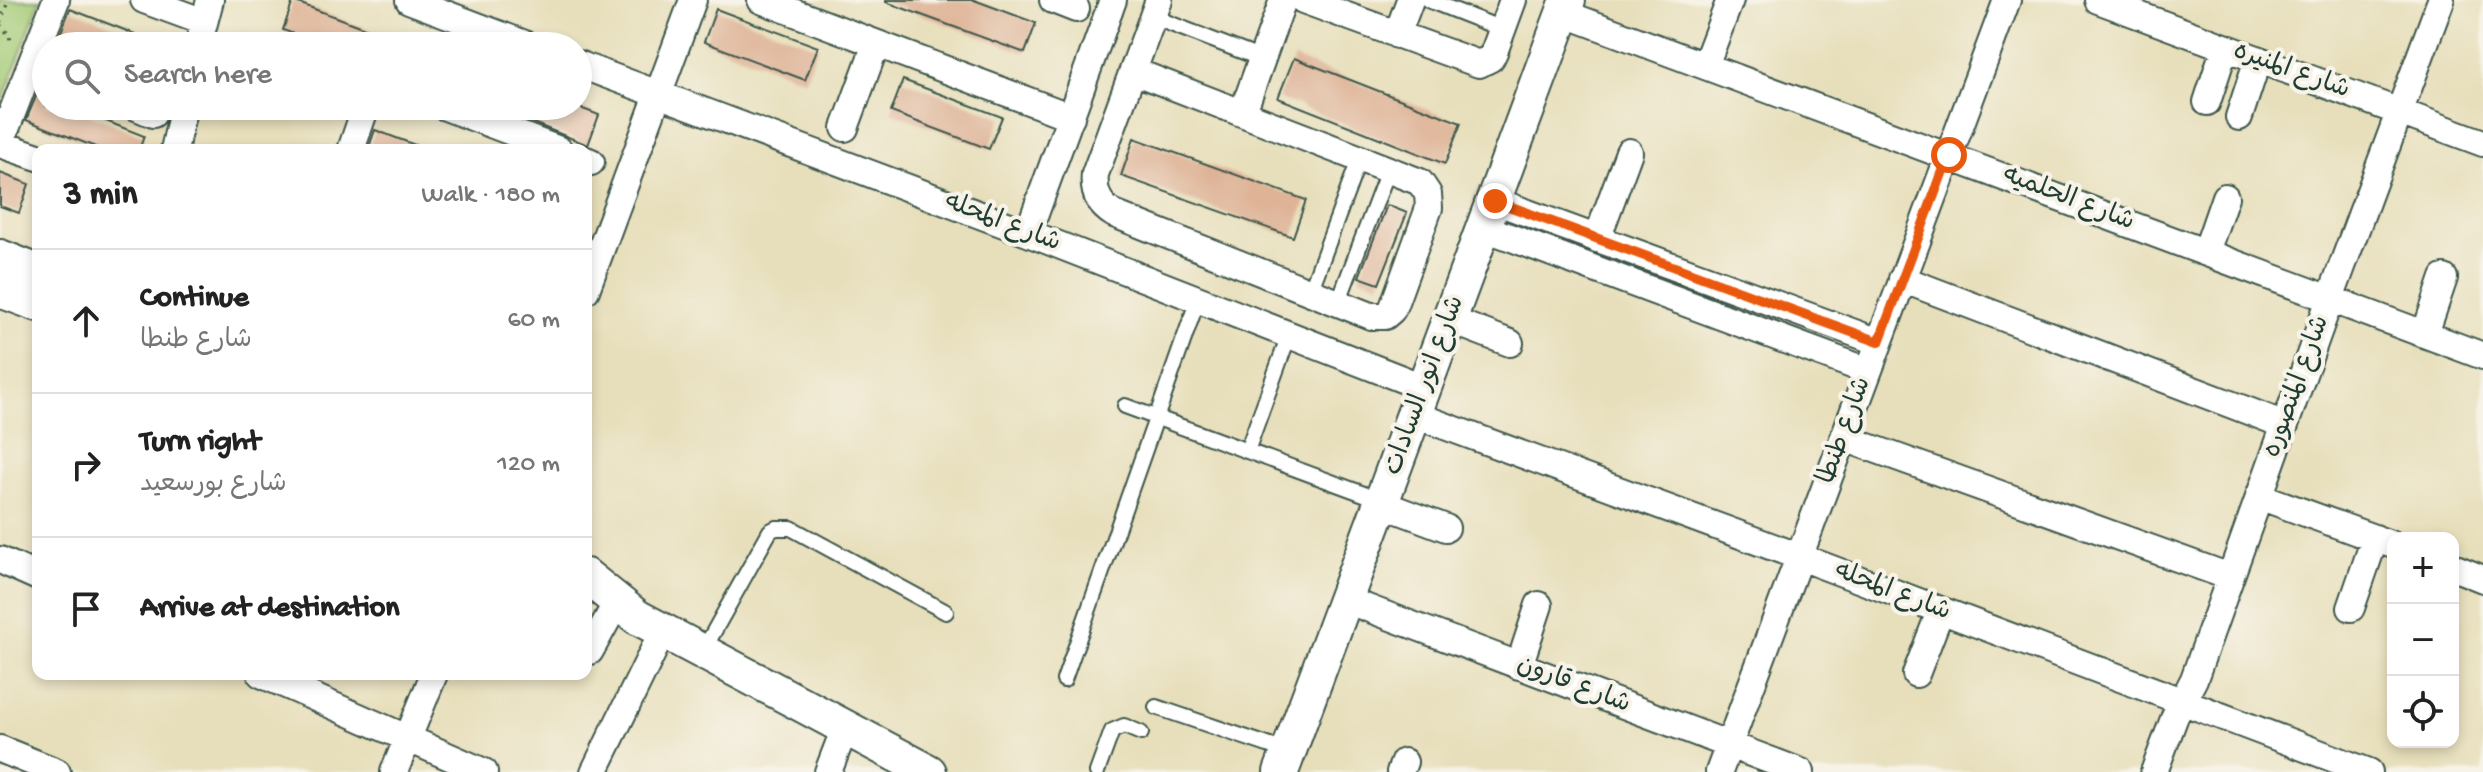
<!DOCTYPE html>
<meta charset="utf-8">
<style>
:root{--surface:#fff;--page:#f6f6f6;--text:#222;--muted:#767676;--line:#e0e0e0}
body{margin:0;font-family:"Gochi Hand","Playpen Sans Arabic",sans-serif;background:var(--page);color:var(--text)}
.controls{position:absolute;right:24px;bottom:24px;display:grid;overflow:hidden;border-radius:16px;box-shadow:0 4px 12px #0003}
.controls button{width:72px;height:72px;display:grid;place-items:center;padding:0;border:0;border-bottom:2px solid var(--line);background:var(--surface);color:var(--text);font:40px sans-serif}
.stop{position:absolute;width:24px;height:24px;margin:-18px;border:6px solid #ea580c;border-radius:50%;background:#fff}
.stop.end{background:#ea580c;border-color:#fff;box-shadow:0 2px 8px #0008}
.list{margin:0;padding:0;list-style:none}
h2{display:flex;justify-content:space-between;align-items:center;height:104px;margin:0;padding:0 32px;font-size:34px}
h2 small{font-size:26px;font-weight:400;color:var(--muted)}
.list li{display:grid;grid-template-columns:52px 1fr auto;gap:24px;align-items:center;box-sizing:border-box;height:144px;padding:0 32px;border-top:2px solid var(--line)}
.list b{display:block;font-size:30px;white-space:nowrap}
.list p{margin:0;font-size:26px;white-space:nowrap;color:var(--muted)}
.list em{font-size:26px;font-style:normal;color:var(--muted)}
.icon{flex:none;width:44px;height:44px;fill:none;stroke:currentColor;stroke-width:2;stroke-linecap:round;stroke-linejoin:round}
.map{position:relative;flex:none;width:2483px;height:772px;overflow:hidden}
.search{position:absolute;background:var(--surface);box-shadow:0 4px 12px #0003;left:32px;top:32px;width:560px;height:88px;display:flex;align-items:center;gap:20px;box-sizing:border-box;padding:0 28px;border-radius:44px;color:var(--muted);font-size:30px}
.panel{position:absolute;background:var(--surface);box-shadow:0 4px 12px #0003;left:32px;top:144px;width:560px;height:536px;border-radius:16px}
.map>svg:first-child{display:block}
</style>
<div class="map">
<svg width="2483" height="772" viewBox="0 0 2483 772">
<rect width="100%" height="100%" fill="#f7f3e8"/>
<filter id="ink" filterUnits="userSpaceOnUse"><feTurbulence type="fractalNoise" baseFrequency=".0125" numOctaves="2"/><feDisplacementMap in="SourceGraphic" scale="16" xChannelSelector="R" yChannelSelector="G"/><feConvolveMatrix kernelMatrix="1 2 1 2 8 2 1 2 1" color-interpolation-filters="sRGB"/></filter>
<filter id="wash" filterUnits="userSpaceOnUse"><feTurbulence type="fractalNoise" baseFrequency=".006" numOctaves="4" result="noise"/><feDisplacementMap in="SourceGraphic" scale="32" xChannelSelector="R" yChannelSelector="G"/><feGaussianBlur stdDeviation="1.8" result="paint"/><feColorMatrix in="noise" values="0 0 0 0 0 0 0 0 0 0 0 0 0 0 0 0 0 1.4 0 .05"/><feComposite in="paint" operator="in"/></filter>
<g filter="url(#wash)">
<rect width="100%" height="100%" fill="#e7dfbb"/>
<path fill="#a3ca74" stroke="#618454" stroke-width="2" d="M 0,0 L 40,0 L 0,107 Z"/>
<g id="blocks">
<path fill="#deb396" d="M 886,0 L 974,0 L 1036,23 L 1025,53 L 886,2 Z
M 293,1 L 407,44 L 407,46 L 326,46 L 283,30 Z
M 70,9 L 161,44 L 161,46 L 73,46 L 58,40 Z
M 716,9 L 818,47 L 805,80 L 704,42 Z
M 1294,58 L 1461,123 L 1445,164 L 1278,98 Z
M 903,80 L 1002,117 L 989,149 L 891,112 Z
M 37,94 L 46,98 L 46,106 L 68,106 L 144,136 L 139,150 L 103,150 L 26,120 Z
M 491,106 L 575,106 L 599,115 L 588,145 Z
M 375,130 L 423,148 L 423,150 L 368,150 Z
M 1134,138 L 1306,200 L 1293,237 L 1121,176 Z
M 0,173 L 29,184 L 19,213 L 0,206 Z
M 1387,205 L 1407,213 L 1379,284 L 1359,277 Z"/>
</g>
</g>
<g filter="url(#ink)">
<use href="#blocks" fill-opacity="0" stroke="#3d5548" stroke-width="2"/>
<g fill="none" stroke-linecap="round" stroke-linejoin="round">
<g stroke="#3d5548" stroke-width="18">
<path id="service" d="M 1428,0 L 1502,29
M 1153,17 L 1262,59
M 1310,292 L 1360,157
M 1338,303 L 1389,168
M 1125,406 L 1383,501
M 1247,451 L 1289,335
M 703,651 L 770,531 L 776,528 L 791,528 L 946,612
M 1064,680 L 1198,299
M 1156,707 L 1288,752
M 1097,772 L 1112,731 L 1124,726 L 1141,733"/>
</g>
<g stroke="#3d5548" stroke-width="30">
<path id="minor" d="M 144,0 L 204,22
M 409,0 L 530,46
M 761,0 L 1071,117
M 1053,0 L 1076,9
M 1303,0 L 1479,64 L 1491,58 L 1494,52 L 1513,0
M 2098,0 L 2483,143
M 1563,13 L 2483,356
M 1397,35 L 1410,0
M 198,46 L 210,0
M 578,64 L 1028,233 L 1425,388
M 1705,66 L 1730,0
M 1133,71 L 1420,182 L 1428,194 L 1429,208 L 1392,310 L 1385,316 L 1371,316 L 1114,214 C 1099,205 1093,192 1095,174 L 1159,0
M 2207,102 L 2225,47
M 134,106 L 153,114
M 443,106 L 559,150
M 1243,112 L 1283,0
M 2239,117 L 2258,59
M 845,128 L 876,44
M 0,144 L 56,0
M 0,144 L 38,157
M 174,150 L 184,106
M 351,150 L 366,106
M 586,160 L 591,162
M 1495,201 L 1879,342
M 1485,228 L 1868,371
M 1028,233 L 1113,0
M 1597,239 L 1629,152
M 2206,252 L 2225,197
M 1902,279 L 2285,425
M 586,290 L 693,0
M 1450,320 L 1510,343
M 2425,334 L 2444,278
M 1415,415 L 1800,557 L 2369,772
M 1844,438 L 2230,577
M 2259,496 L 2393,545
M 1382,504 L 1446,528
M 0,560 L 38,577
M 2453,567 L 2483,579
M 1346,600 L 1801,772
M 2351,608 L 2375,538
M 590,651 L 612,611
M 1519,666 L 1539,605
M 261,674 L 484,772
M 1916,674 L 1940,612
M 0,749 L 57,772
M 394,772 L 434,674
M 594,772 L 663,631
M 828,772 L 845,728
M 1400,772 L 1404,762
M 1719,772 L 2007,0
M 2154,772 L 2175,716 L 2194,679 L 2330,299 L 2441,0"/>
</g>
<g stroke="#3d5548" stroke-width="38">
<path id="tertiary" d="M 0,257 L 38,272
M 0,290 L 38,304
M 586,576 L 637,617 L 929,772
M 1281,772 L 1568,0"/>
</g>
<path stroke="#3d5548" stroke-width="4" stroke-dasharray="2 6" stroke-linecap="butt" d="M 0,22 L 9,0
M 0,25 L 10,36 L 10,44"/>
<use href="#service" stroke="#fff" stroke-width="14"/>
<use href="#minor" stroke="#fff" stroke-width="26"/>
<use href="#tertiary" stroke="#fff" stroke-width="34"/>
</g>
</g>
<g fill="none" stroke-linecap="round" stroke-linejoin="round" filter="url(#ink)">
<path stroke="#ea580c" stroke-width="10" d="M 1495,201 L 1879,342 L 1949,155"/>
</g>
<g text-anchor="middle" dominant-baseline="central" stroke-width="8" stroke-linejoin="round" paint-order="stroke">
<g font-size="26" fill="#1f3d34" stroke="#f7f3e8">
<text transform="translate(2291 72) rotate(20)">شارع المنيره</text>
<text transform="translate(2068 200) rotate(21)">شارع الحلميه</text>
<text transform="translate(1002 224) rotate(21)">شارع المحله</text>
<text transform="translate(1426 386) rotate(-70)">شارع انور السادات</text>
<text transform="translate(2298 387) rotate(-70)">شارع المنصوره</text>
<text transform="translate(1846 431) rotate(-70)">شارع طنطا</text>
<text transform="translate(1892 593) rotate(21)">شارع المحله</text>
<text transform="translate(1573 686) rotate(21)">شارع قارون</text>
</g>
</g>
</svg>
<div class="controls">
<button>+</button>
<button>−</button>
<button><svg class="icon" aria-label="locate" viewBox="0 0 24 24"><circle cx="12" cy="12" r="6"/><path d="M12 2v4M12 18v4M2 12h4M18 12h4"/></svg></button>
</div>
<div class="stop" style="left:1949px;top:155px"></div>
<div class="stop end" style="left:1495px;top:201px"></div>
<div class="search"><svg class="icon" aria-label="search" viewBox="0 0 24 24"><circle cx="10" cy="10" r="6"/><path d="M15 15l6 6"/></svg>Search here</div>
<section class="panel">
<h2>3 min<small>Walk · 180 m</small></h2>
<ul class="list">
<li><svg class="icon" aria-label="ahead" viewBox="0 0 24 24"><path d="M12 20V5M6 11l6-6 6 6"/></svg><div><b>Continue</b><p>شارع طنطا</p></div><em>60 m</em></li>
<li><svg class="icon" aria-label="right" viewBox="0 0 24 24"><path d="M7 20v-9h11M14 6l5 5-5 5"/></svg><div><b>Turn right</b><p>شارع بورسعيد</p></div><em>120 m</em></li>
<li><svg class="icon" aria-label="arrive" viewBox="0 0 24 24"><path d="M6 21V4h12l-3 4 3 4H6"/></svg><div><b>Arrive at destination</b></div></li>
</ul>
</section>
</div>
